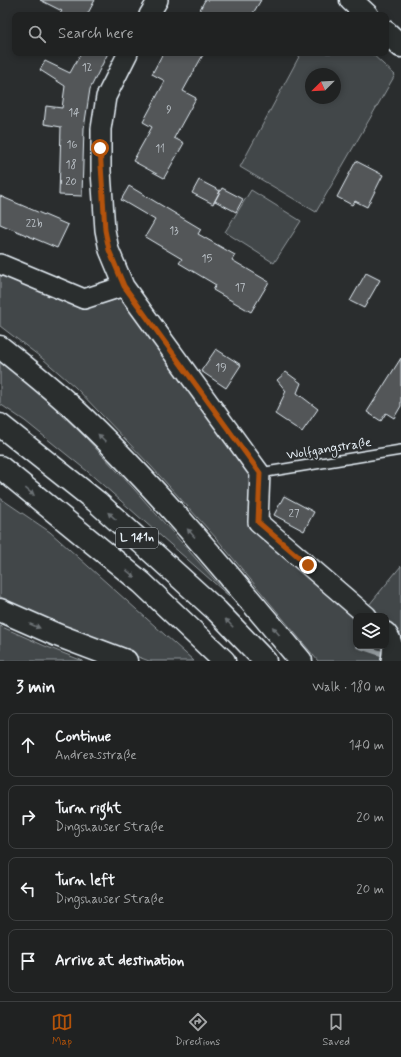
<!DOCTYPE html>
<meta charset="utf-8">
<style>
:root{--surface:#202222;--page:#282a2a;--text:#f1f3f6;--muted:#a2a4a5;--line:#3d3f40;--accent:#b45309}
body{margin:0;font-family:Mynerve,sans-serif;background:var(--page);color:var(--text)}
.controls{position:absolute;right:12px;bottom:12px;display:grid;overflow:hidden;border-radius:8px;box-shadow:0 2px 6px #0003}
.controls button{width:36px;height:36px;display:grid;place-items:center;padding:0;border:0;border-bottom:1px solid var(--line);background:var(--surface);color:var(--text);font:20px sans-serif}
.compass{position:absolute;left:305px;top:68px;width:36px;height:36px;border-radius:50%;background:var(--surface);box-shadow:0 2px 6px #0003;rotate:246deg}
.stop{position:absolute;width:12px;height:12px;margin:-9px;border:3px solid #b45309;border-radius:50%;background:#fff}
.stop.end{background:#b45309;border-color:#fff;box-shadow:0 1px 4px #0008}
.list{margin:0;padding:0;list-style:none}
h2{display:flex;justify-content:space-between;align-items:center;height:52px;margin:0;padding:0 16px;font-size:17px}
h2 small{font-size:13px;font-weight:400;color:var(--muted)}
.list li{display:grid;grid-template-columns:26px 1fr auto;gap:12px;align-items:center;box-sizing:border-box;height:64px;margin:0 8px 8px;padding:0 8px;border:1px solid var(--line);border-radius:8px}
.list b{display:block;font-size:15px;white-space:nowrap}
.list p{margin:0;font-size:13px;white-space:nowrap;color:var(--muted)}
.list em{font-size:13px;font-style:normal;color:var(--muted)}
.icon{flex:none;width:22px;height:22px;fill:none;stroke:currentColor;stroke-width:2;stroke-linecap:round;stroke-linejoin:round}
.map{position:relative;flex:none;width:401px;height:661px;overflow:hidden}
.search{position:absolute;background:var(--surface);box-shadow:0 2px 6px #0003;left:12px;right:12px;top:12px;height:44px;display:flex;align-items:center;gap:10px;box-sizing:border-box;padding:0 14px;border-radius:8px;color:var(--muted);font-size:15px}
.sheet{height:340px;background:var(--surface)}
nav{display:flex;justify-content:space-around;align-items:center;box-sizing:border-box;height:56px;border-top:1px solid var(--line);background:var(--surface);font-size:11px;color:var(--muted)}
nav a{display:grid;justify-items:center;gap:2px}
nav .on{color:var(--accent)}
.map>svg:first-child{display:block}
</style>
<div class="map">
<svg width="401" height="661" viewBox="0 0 401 661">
<rect width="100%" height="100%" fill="#2a2d2e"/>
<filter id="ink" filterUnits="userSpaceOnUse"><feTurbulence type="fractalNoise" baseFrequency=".025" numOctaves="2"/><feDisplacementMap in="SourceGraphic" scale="8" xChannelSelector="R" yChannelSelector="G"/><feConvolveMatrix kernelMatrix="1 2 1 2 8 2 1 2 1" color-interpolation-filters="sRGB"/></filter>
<g filter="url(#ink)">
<path fill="#424648" stroke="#959ca0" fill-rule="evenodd" d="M 301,53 L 371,53 L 395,75 L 316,212 L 240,167 ZM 311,74 L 335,74 L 335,98 L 311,98 Z
M 251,190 L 301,221 L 274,263 L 225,232 Z
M 0,271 L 78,305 L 122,291 L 252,474 L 249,524 L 357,616 L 356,616 L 356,646 L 386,646 L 386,616 L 360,616 L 401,566 L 401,661 L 318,661 L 217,539 L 150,465 L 75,387 L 43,359 L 0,326 Z
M 0,360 L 38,391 L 87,439 L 134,489 L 229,596 L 87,471 L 25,421 L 0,404 Z
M 0,498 L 50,532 L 194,661 L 149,661 L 54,625 L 0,597 Z
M 0,626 L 45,646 L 83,661 L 0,661 Z"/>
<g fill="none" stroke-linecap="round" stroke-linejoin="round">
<path stroke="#989fa3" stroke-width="5.5" d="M 359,646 L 383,654"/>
</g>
<path fill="#535759" stroke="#e8f1f8" d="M 40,0 L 95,0 L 87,15 L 59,15 L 62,11 Z
M 205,0 L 261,0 L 252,15 L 197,15 Z
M 81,53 L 108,53 L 90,89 L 84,128 L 82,196 L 59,195 L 61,127 L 44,124 L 46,106 L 62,108 L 65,86 L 40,70 L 45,61 L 70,73 Z
M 163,53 L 204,53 L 183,91 L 196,98 L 174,138 L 184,143 L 164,178 L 133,161 L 152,127 L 143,122 L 165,81 L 152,74 Z
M 356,161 L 383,175 L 367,207 L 355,201 L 352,205 L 337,197 Z
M 199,180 L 220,191 L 213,204 L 192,193 Z
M 129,186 L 201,229 L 198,234 L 235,255 L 232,260 L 269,282 L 251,312 L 213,290 L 216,285 L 179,263 L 182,259 L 145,237 L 155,220 L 121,200 Z
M 222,188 L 243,199 L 236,212 L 215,201 Z
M 0,196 L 68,225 L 57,248 L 0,224 Z
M 366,273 L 380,280 L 364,308 L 350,301 Z
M 216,349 L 241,365 L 226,388 L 201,371 Z
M 401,358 L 401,406 L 394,418 L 386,413 L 381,421 L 367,412 Z
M 286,372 L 301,383 L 297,393 L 318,409 L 302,432 L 275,414 L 286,391 L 277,380 Z
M 284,496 L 314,512 L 304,531 L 274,515 Z"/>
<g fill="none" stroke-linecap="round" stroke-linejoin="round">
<g stroke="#e8f1f8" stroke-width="12">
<path id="service" d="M 260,473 L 401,450"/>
</g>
<g stroke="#e8f1f8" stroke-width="22">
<path id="minor" d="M 149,15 L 158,0
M 128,53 L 106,97 L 101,129 L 101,171 L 105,230 L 109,250 L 124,286 L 260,473 L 258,522 L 367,616
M 0,264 L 84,299 L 124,286
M 386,632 C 394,641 393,650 391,661"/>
</g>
<g stroke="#e8f1f8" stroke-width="25">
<path id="secondary" d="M 351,0 L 367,15
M 386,32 L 401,46"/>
</g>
<g stroke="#e8f1f8" stroke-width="25">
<path id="trunk" d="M 0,347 C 24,366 49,386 72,407 C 155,485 228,574 301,661
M 0,425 L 97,502 L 217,611 L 265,661
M 0,467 L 142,583 L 224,661
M 0,610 L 57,635 L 126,661"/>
</g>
<use href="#service" stroke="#2a2d2e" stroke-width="9"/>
<use href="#minor" stroke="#2a2d2e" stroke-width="19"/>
<use href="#secondary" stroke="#2a2d2e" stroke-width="22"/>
<use href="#trunk" stroke="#2a2d2e" stroke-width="22"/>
</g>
<defs><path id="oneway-solid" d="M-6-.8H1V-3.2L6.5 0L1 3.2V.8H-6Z"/></defs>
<g fill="#6c7275">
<use href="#oneway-solid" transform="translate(102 438) rotate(-135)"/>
<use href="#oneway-solid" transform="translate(30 492) rotate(39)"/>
<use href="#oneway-solid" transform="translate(112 516) rotate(-138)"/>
<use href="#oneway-solid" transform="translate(191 533) rotate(-132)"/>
<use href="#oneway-solid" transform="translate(131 574) rotate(39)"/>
<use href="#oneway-solid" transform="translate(229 623) rotate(-134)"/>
<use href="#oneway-solid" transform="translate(35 626) rotate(23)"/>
<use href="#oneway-solid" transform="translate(276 631) rotate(-130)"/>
</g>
</g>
<g fill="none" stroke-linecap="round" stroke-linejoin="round" filter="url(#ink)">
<path stroke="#b45309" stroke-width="5" d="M 100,148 L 105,230 L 109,250 L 124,286 L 260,473 L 258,522 L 308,565"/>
</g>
<g text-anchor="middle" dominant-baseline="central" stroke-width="3.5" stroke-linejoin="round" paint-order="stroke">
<g font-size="11" fill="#c3cad0">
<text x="87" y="68">12</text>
<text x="169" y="110">9</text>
<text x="74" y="113">14</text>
<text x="72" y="145">16</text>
<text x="160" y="149">11</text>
<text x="71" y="165">18</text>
<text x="71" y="182">20</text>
<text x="34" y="224">22b</text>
<text x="174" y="231">13</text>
<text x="207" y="259">15</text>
<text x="240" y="288">17</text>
<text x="221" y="368">19</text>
<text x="294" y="514">27</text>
</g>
<rect fill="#2a2d2e" stroke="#afb6bb" stroke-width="1" x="116" y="528" width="42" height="20" rx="3"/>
<g font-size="12" font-weight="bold" fill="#e8f1f8">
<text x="137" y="538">L 141n</text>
</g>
<g font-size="13" fill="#e8f1f8" stroke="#2a2d2e">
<text transform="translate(329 449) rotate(-9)">Wolfgangstraße</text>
</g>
</g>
</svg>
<div class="controls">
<button><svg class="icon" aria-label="layers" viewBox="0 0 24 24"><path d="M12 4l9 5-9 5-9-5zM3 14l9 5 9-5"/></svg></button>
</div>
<svg class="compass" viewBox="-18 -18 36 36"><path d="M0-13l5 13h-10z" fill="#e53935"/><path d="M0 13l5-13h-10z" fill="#a2a4a5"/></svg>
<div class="stop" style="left:100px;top:148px"></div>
<div class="stop end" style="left:308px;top:565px"></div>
<div class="search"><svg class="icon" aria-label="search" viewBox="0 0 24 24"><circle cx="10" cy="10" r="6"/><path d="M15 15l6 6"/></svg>Search here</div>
</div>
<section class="sheet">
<h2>3 min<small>Walk · 180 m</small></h2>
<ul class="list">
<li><svg class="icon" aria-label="ahead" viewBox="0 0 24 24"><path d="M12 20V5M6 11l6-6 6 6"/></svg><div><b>Continue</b><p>Andreasstraße</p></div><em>140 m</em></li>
<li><svg class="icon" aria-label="right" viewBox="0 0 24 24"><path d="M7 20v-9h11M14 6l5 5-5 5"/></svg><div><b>Turn right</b><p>Dingshauser Straße</p></div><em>20 m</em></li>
<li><svg class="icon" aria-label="left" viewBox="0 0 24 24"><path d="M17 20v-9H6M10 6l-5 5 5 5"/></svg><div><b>Turn left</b><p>Dingshauser Straße</p></div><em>20 m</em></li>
<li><svg class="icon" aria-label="arrive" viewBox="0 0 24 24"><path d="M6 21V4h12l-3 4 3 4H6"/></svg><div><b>Arrive at destination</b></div></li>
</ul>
</section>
<nav>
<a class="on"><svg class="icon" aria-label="map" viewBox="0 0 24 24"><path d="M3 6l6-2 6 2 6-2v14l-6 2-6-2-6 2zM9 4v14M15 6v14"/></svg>Map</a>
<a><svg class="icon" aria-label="directions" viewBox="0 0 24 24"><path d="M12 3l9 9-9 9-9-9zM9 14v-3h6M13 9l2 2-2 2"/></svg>Directions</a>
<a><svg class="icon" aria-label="saved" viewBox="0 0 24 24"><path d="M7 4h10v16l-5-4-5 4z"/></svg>Saved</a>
</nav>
